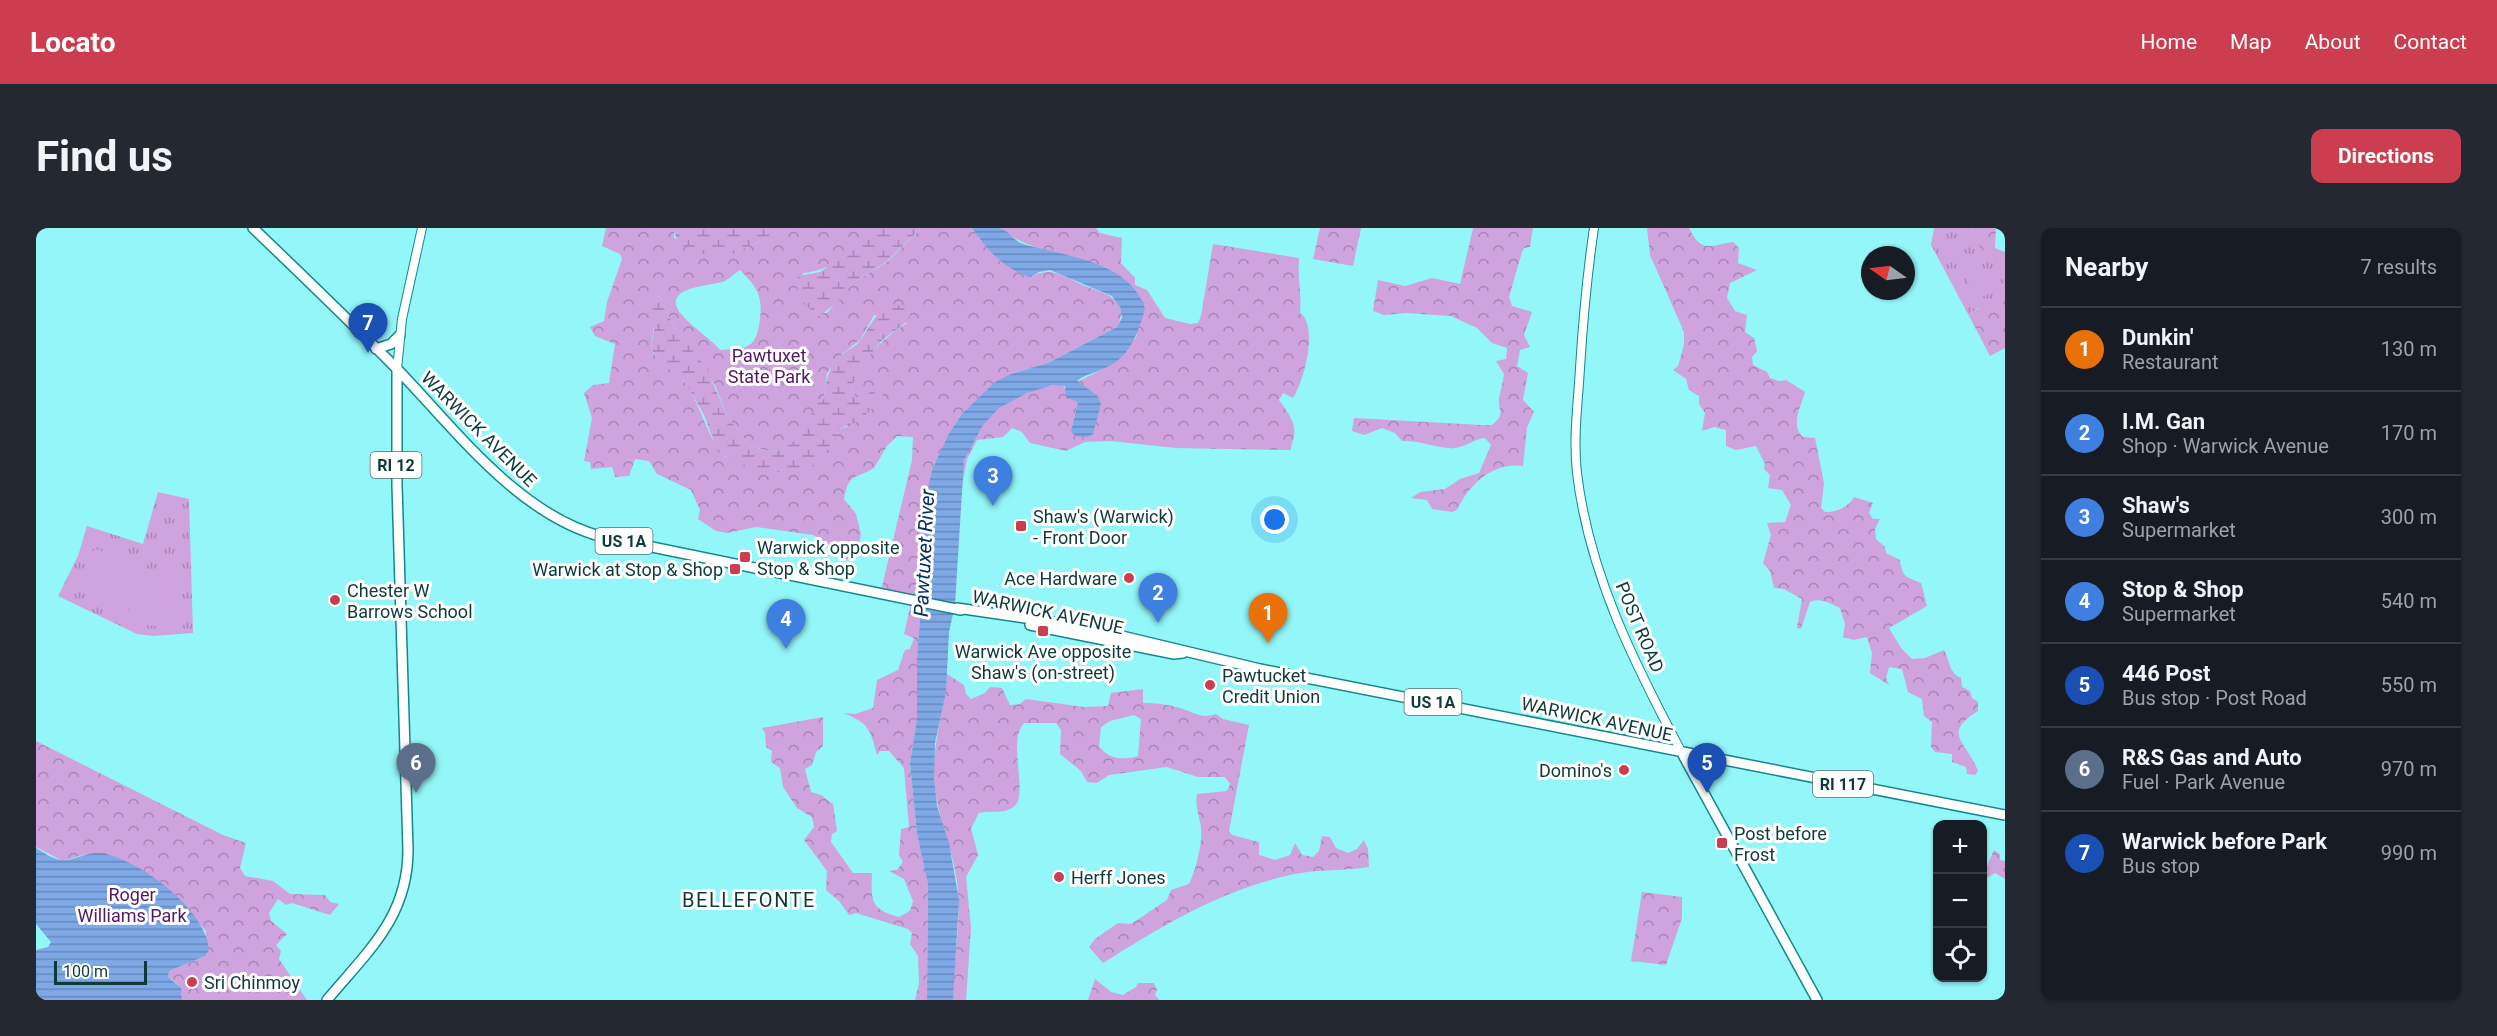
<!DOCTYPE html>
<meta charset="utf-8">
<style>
:root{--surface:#171b24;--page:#242831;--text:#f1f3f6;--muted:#9ea1a6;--line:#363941;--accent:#cd3d50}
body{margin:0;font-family:Roboto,sans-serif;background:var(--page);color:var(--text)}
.controls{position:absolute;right:18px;bottom:18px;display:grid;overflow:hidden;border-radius:12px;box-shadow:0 2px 4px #0004}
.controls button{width:54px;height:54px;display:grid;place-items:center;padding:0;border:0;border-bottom:2px solid var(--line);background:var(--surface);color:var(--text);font:30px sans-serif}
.compass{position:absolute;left:1825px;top:18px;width:54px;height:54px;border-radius:50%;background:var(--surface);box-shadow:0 2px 4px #0004;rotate:284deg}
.scale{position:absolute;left:18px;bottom:15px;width:93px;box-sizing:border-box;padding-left:6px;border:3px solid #0e3a3b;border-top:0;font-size:16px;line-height:21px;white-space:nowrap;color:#0e3a3b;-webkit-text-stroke:4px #fff;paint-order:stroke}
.you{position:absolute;left:1239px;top:292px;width:21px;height:21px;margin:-15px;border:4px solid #fff;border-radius:50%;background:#1a73e8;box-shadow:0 0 0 9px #1a73e833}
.badge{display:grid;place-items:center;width:39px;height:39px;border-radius:50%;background:var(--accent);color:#fff;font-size:20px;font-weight:700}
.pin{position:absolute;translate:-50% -50px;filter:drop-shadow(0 2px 3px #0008)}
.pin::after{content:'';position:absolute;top:32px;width:21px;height:18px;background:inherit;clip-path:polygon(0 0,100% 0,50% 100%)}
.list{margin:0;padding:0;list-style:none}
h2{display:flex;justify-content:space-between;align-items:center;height:78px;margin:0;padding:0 24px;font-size:26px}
h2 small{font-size:20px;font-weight:400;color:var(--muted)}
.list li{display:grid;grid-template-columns:39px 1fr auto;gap:18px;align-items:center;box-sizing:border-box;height:84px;padding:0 24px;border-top:2px solid var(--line)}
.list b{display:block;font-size:22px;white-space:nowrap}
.list p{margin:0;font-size:20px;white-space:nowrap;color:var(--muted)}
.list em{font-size:20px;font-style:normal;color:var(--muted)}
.icon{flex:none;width:33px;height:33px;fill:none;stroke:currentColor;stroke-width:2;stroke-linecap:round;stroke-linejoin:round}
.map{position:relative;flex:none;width:1969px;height:772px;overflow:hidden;border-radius:12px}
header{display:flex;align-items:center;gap:36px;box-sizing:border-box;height:84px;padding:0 30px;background:var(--accent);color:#fff}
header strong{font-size:28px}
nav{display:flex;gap:33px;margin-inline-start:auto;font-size:21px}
.intro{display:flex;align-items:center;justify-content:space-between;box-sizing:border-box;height:144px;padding:0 36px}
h1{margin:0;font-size:42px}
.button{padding:15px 27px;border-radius:12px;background:var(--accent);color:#fff;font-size:21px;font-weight:700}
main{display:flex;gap:36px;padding:0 36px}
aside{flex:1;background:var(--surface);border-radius:12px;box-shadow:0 2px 4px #0004}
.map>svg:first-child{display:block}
</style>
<header>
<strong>Locato</strong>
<nav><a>Home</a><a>Map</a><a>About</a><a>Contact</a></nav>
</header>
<div class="intro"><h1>Find us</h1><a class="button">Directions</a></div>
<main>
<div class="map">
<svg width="1969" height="772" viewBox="0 0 1969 772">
<defs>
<pattern id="grass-tufts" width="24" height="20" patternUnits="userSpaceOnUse" patternTransform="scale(1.5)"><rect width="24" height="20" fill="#cfa3de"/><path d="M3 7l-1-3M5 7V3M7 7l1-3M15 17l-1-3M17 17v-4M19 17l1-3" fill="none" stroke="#a686b5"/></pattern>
<pattern id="forest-crowns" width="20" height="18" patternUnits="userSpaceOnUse" patternTransform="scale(1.5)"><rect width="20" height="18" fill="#cfa3de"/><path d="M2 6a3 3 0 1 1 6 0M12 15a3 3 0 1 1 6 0" fill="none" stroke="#a686b5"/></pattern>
<pattern id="wetland-marsh" width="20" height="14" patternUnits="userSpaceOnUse" patternTransform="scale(1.5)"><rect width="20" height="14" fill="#cfa3de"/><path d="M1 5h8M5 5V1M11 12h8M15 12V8" fill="none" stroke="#a686b5"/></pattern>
<pattern id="water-rules" width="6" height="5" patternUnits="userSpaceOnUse" patternTransform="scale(1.5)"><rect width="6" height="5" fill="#7ea9e6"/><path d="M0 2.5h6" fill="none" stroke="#668bbc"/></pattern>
</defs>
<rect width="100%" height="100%" fill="#93f6f8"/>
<path fill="url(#grass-tufts)" d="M 1898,0 L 1936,0 C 1939,16 1955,30 1969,37 L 1969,70 L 1949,82 L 1943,80 L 1932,86 L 1895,17 Z
M 122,264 L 153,271 L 157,405 L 117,408 L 101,406 L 22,368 L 42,328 L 51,298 L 107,316 Z"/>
<path fill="url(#forest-crowns)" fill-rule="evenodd" d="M 570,0 L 638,0 L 638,10 L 688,30 L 751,0 L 834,0 L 838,8 C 820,26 792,43 767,45 L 762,64 L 778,84 L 791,85 L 815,56 L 851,34 L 885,0 L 936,0 L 945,13 L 995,49 C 1015,37 1029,49 1047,57 C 1066,65 1096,70 1081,99 L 1012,135 L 975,146 L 926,186 L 912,207 L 896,242 L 884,319 L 887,351 L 881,431 L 881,490 L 874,536 L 881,606 L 892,655 L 891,772 L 879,772 L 883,756 L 882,728 L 874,716 L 876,705 L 872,701 L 820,685 L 813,687 L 803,673 L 790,662 L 791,643 L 768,612 L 778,599 L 776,589 L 761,580 L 747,559 L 744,540 L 735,534 L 736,523 L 730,519 L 729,505 L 726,500 L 787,489 L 787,518 L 780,524 L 776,537 L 769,541 L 775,564 L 785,567 L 797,576 L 801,603 L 796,606 L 795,614 L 817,645 L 836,645 C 835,673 834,681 863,689 L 874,683 L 877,673 L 868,651 L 853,643 L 861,642 L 867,634 L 863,627 L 865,601 L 873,599 L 868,540 L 853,523 L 844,523 L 841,527 C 834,502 834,495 807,485 L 819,486 L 837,480 L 841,452 L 862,442 L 869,422 L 874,421 L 878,410 L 868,406 L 876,371 L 845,363 L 876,232 L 877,209 L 861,208 L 851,218 L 838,240 C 820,251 813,244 808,271 L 820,286 L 825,306 L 819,333 L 807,331 L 798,325 L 788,313 L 777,307 L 720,299 L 691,305 L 680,303 L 662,291 L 664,282 L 655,262 L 621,246 L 613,233 L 599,231 L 593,248 L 579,249 L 576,239 L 555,241 L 554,234 L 548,233 L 556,190 L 548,165 L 557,157 L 573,155 L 579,116 L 559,108 L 554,99 L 568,93 L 571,74 L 586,31 L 584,26 L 566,18 ZM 704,42 C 720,58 727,67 724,91 C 720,121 713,120 684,122 C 673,109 657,100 646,87 C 621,58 678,58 689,53 C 694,50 699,45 704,42 ZM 621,68 L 625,70 L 637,97 L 679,157 L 691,188 L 714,218 L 733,223 L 745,222 L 764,210 L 788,171 L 791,145 L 806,126 L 824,112 L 838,87 L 871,95 C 847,110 823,133 815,162 L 820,169 L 826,169 L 811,199 L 803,201 L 794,219 L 689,229 C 670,207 665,178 649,154 C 638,138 626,141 615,121 Z
M 965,0 L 1060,0 L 1064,5 L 1086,10 L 1085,35 L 1099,50 L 1099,57 L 1111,62 L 1129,90 L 1154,96 L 1162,95 L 1165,88 L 1177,16 L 1263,30 C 1261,50 1266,65 1264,85 C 1283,98 1268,153 1257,170 L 1247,165 L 1243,172 C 1250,182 1261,195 1258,208 C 1257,213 1255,216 1255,222 L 1140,220 L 1074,213 L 1049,214 L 1030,223 L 994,215 L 986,204 L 976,200 L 967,209 L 941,212 L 931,231 L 926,258 C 922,232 942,195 963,180 C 980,167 1005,159 1025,156 L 1042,174 L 1035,203 L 1058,165 L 1041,154 L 1075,137 L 1101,108 L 1077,44 C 1045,30 987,22 965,0 Z
M 1284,0 L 1325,0 L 1317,38 L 1277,31 Z
M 1437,0 L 1497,0 L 1494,19 L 1488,20 L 1486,24 L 1473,69 L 1476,78 L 1496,84 L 1488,107 L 1494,119 L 1484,122 L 1481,138 L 1492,145 L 1487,172 L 1498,184 L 1491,199 L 1487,238 C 1457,234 1433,256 1421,282 L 1416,284 L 1396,281 L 1391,272 L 1375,270 L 1384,264 L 1409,261 L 1424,251 L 1443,245 L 1455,217 L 1449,210 C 1436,211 1427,222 1413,220 C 1397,219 1383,212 1366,213 L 1359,205 L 1346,200 L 1328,207 L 1316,203 L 1318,190 L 1445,197 L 1456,197 C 1470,186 1462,183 1463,171 C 1464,163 1467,155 1468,146 L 1460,133 L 1470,131 L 1471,120 L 1456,115 L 1441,100 L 1415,88 L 1370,85 L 1348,87 L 1337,83 L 1342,52 L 1369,58 L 1396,50 L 1424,56 Z
M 1611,0 L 1653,0 C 1665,25 1673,18 1697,14 L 1703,20 L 1702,35 L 1721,42 L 1694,55 L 1691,70 L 1699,83 L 1711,87 L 1709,104 L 1718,110 L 1721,123 L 1716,129 L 1717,137 L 1731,144 L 1734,150 L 1743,153 L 1750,152 L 1769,164 C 1765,179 1754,196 1767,209 L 1779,210 L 1788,255 L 1785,280 L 1789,284 C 1799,285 1813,279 1818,269 L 1837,275 L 1833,285 L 1837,291 L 1844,291 L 1839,301 L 1840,311 L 1849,319 L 1850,325 L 1864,332 C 1866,350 1871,349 1885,355 L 1891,378 L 1853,400 L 1865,420 L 1876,431 L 1889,430 L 1908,422 C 1914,432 1912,444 1925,450 L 1926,459 L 1934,463 L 1936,470 L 1942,474 L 1942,483 C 1905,506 1930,512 1942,543 L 1939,547 L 1931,546 L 1930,539 L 1916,534 L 1916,526 L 1899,524 L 1895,519 L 1896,494 L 1888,488 L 1886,471 L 1872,464 L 1866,441 L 1853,439 L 1850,450 L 1853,457 L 1834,445 L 1836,425 L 1831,409 L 1818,412 L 1807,409 L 1809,396 L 1804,380 C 1795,376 1785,369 1774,374 L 1765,401 L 1761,400 L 1766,371 L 1748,361 L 1738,360 L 1734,343 L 1727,335 L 1735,307 L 1731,295 L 1749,294 L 1755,277 L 1746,262 L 1732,260 L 1734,247 L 1728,241 L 1729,236 L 1720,218 L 1700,222 L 1690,218 L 1690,202 L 1678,199 L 1666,203 L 1669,185 L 1663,176 L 1663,168 L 1653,162 L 1650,151 L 1637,142 L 1642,138 L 1648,117 L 1648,104 L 1614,27 Z
M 1936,0 L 1960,0 L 1959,20 L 1969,24 L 1969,37 C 1951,27 1940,21 1936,0 Z
M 1969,67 L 1969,120 L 1954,128 L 1932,86 Z
M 911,446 L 928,457 L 930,466 L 935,471 L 949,465 L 954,459 L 966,460 L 974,477 L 984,476 L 990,471 L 1048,479 L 1072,478 L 1075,465 L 1107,461 L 1107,475 C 1121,475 1135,477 1147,481 C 1159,485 1166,491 1180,486 L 1187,491 L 1213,497 L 1193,603 L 1196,607 L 1223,614 L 1223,627 L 1239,632 L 1254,627 L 1259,615 L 1266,627 L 1277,629 L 1283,623 L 1286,608 L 1294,609 L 1300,620 L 1312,625 L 1321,621 L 1328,612 L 1332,621 L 1333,639 C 1308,643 1283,641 1259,646 C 1186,661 1128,697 1067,735 L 1053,719 L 1059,711 L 1082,695 L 1095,696 L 1131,672 L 1135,662 L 1153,656 C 1160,642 1167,615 1165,599 C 1163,587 1159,578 1161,566 L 1191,563 L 1194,556 L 1189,549 L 1162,549 L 1131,539 L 1073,547 L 1061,555 L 1051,554 L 1045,543 L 1024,526 L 1025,502 L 1020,495 L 988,495 C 970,514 995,570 976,580 C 966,586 954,582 943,585 L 935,600 L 942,627 L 930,649 L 935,700 L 930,772 L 917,772 C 917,733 926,692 921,653 C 916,618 900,586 898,551 C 896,515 909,481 911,446 ZM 1098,487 L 1105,491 L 1102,528 C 1087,532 1073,532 1063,518 L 1065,499 L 1074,493 Z
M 0,513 L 187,607 L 210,615 L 204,640 L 209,648 L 237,653 L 254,666 L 289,667 L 294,674 L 303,676 L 294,687 L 256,675 L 250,677 L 242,671 L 233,685 L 235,693 L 251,706 L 240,717 L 245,723 L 243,731 L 271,772 L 146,772 C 147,761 141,755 132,749 L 133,743 L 169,728 L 170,703 L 126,656 L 50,626 L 27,633 L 0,619 Z
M 1958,622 L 1964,626 L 1964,632 L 1969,633 L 1969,651 L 1959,645 L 1949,651 L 1947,648 Z
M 1606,664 L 1646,669 L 1646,690 L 1630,737 L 1595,733 Z
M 1059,751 L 1075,764 L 1087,767 L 1100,759 L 1102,755 L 1118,755 L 1121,762 L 1119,767 L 1123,772 L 1052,772 Z"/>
<path fill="url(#wetland-marsh)" d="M 638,0 L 751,0 L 688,30 C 668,25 639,24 638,0 Z
M 834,0 L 885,0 L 850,34 L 815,56 L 806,70 L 784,88 C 770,80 757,65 762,48 L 784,44 L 837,8 Z
M 620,68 L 625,70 L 637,97 L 671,141 L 691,188 L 714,218 L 733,223 L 745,222 L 764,209 L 782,174 L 788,171 C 790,153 792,137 808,125 C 813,121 819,119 823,114 C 839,93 842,71 876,79 C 874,100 854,102 842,117 C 832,129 819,147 815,162 L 820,169 L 826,169 L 842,160 L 846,162 L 847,170 L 823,193 L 803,201 L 794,219 L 776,238 L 746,245 L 718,239 L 701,235 L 682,224 L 668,187 L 648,152 L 639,144 L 627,138 L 615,121 L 618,101 L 614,79 Z"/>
<path fill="#cfa3de" d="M 1941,41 L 1953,66 L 1940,71 L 1929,46 Z
M 59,321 L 112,335 C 101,368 85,386 49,376 L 54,325 Z
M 131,343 L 141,343 L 149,395 L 145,400 L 90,396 C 94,371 105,351 131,343 Z"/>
<path fill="url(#water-rules)" d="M 936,0 C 944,0 957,0 964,0 C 973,3 978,13 987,16 C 1028,28 1095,33 1109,81 C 1102,103 1096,125 1075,137 C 1064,144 1051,145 1041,153 L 1058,165 L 1065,175 L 1057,206 L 1052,209 L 1039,208 L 1035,203 L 1042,174 L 1030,169 L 1029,158 L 1017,157 L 991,165 L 963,180 L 947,197 L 928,232 L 919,377 L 913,404 L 910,464 L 899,515 L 898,550 L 901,578 L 913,615 L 923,672 L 917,772 L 891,772 L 892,656 L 881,606 L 874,536 L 881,490 L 881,431 L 887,351 L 884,319 L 886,287 L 896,242 L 912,207 L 926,186 L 959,154 L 975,146 L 1012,135 L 1081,99 L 1086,90 L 1084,79 L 1076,68 L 1014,42 L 1003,44 L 995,49 C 970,43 950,21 936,0 Z
M 0,620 C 7,624 16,631 25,632 C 37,634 51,623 65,625 C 103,631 171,682 173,722 L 169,728 L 133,743 L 132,749 L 145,760 L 146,772 L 0,772 L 0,722 L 12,719 L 15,714 L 0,696 Z"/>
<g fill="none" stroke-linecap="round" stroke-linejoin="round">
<g stroke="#13888b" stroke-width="10">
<path id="secondary" d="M 1558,0 C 1551,47 1547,93 1544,140 C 1542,175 1537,210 1541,245 C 1553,346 1599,437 1646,525
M 361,141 L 366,91 L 386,0"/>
</g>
<g stroke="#13888b" stroke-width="12">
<path id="primary" d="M 217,0 C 265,46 314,93 361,141 C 420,202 482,287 567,309 L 925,382
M 340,121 L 355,116 L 364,107
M 921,380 L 1044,398 L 1224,441 L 1969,587
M 994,397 L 1138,426 L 1147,425
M 1646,525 L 1781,772
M 291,772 C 332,723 372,689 372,622 L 361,257 L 361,141"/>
</g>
<use href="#secondary" stroke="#fff" stroke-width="8"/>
<use href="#primary" stroke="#fff" stroke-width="9"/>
</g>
<g fill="#cd3d50" stroke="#fff" stroke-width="2">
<rect x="979" y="292" width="12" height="12" rx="3"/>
<rect x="703" y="323" width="12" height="12" rx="3"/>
<rect x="693" y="335" width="12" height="12" rx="3"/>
<circle cx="1093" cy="350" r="6"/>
<circle cx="299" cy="372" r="6"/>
<rect x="1001" y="397" width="12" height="12" rx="3"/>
<circle cx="1174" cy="457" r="6"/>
<circle cx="1588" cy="542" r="6"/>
<rect x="1680" y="609" width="12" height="12" rx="3"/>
<circle cx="1023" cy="649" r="6"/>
<circle cx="156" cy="754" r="6"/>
</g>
<g text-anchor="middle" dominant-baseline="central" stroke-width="6" stroke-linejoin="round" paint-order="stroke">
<g fill="#fff" stroke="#567576" stroke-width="1.5">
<rect x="334.5" y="224" width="51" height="26" rx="4.5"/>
<rect x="559.5" y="300" width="57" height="26" rx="4.5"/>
<rect x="1368.5" y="461" width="57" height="26" rx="4.5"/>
<rect x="1777" y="543" width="60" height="26" rx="4.5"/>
</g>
<g font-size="16" font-weight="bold" fill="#0e3a3b">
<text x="360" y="237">RI 12</text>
<text x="588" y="313">US 1A</text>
<text x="1397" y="474">US 1A</text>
<text x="1807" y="556">RI 117</text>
</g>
<g font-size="18" fill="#521863" stroke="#fff">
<text x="733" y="127">Pawtuxet<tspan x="733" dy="21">State Park</tspan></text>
<text x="96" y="666">Roger<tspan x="96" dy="21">Williams Park</tspan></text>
</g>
<g font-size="18" fill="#0e3a3b" stroke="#fff">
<text transform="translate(443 201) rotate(45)">WARWICK AVENUE</text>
<text transform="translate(1012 384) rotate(12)">WARWICK AVENUE</text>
<text transform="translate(1604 399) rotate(67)">POST ROAD</text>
<text transform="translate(1561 491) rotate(12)">WARWICK AVENUE</text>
</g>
<g font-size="18" fill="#0e3a3b" stroke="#fff" text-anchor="start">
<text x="997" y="288">Shaw's (Warwick)<tspan x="997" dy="21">- Front Door</tspan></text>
<text x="721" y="319">Warwick opposite<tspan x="721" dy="21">Stop &amp; Shop</tspan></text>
<text x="687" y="341" text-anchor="end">Warwick at Stop &amp; Shop</text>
<text x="1081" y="350" text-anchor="end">Ace Hardware</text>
<text x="311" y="362">Chester W<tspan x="311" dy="21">Barrows School</tspan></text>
<text x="1007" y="423" text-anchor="middle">Warwick Ave opposite<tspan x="1007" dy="21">Shaw's (on-street)</tspan></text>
<text x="1186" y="447">Pawtucket<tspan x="1186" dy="21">Credit Union</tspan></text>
<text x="1576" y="542" text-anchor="end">Domino's</text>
<text x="1698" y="605">Post before<tspan x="1698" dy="21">Frost</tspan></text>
<text x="1035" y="649">Herff Jones</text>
<text x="168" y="754">Sri Chinmoy</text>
</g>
<g font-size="20" font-style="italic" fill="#042d63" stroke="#fff">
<text transform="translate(888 325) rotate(-87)">Pawtuxet River</text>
</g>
<g font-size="20" letter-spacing="1.5" fill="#0e3a3b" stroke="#fff">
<text x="713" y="672">BELLEFONTE</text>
</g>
</g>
</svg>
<div class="controls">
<button>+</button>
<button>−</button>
<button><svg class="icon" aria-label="locate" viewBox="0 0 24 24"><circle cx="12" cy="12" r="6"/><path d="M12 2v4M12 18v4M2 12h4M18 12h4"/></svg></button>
</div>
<svg class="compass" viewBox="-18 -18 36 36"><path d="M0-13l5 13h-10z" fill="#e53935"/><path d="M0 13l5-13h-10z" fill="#9ea1a6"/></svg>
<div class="scale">100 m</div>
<div class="you"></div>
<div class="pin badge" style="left:1232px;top:415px;background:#e8710a">1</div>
<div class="pin badge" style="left:1122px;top:395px;background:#3f7fe0">2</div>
<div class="pin badge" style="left:957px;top:278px;background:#3f7fe0">3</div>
<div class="pin badge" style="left:750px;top:421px;background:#3f7fe0">4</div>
<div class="pin badge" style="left:1671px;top:565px;background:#1a4fb4">5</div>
<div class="pin badge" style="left:380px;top:565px;background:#5c6f8a">6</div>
<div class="pin badge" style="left:332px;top:125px;background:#1a4fb4">7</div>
</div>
<aside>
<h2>Nearby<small>7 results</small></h2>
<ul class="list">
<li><span class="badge" style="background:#e8710a">1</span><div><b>Dunkin'</b><p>Restaurant</p></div><em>130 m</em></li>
<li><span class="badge" style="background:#3f7fe0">2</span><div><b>I.M. Gan</b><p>Shop · Warwick Avenue</p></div><em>170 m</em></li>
<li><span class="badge" style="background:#3f7fe0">3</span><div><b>Shaw's</b><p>Supermarket</p></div><em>300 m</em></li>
<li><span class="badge" style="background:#3f7fe0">4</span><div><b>Stop &amp; Shop</b><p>Supermarket</p></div><em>540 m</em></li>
<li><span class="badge" style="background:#1a4fb4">5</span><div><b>446 Post</b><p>Bus stop · Post Road</p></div><em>550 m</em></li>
<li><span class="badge" style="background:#5c6f8a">6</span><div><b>R&amp;S Gas and Auto</b><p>Fuel · Park Avenue</p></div><em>970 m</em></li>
<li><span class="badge" style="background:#1a4fb4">7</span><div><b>Warwick before Park</b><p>Bus stop</p></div><em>990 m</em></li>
</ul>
</aside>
</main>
